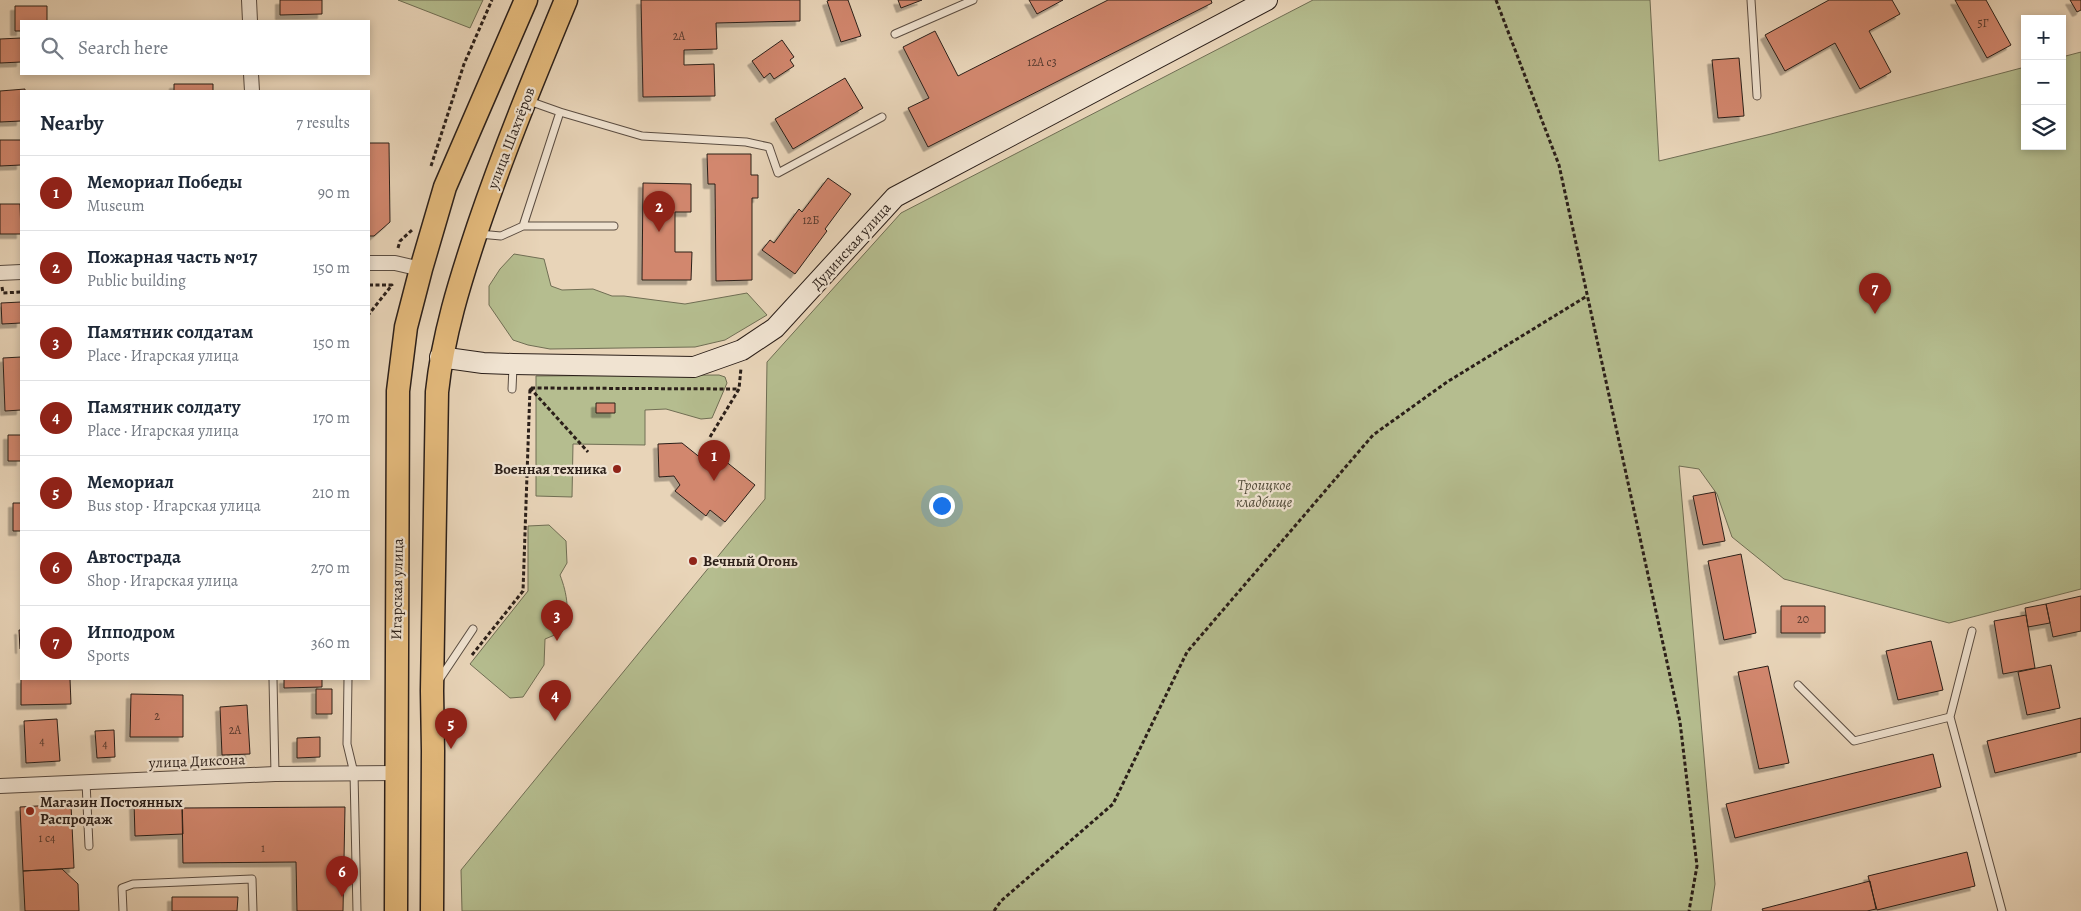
<!DOCTYPE html>
<meta charset="utf-8">
<style>
:root{--surface:#fff;--page:#f6f6f7;--text:#1f2937;--muted:#747a83;--line:#e0e1e3;--accent:#8f2418}
body{margin:0;font-family:Alegreya,serif;background:var(--page);color:var(--text)}
.controls{position:absolute;right:15px;top:15px;display:grid;overflow:hidden;border-radius:0px;box-shadow:0 2px 8px #0003}
.controls button{width:45px;height:45px;display:grid;place-items:center;padding:0;border:0;border-bottom:1px solid var(--line);background:var(--surface);color:var(--text);font:25px sans-serif}
.you{position:absolute;left:941px;top:505px;width:18px;height:18px;margin:-12px;border:4px solid #fff;border-radius:50%;background:#1a73e8;box-shadow:0 0 0 8px #1a73e833}
.badge{display:grid;place-items:center;width:32px;height:32px;border-radius:50%;background:var(--accent);color:#fff;font-size:16px;font-weight:700}
.pin{position:absolute;translate:-50% -41px;filter:drop-shadow(0 1px 2px #0008)}
.pin::after{content:'';position:absolute;top:26px;width:18px;height:15px;background:inherit;clip-path:polygon(0 0,100% 0,50% 100%)}
.list{margin:0;padding:0;list-style:none}
h2{display:flex;justify-content:space-between;align-items:center;height:65px;margin:0;padding:0 20px;font-size:21px}
h2 small{font-size:16px;font-weight:400;color:var(--muted)}
.list li{display:grid;grid-template-columns:32px 1fr auto;gap:15px;align-items:center;box-sizing:border-box;height:75px;padding:0 20px;border-top:1px solid var(--line)}
.list b{display:block;font-size:19px;white-space:nowrap}
.list p{margin:0;font-size:16px;white-space:nowrap;color:var(--muted)}
.list em{font-size:16px;font-style:normal;color:var(--muted)}
.icon{flex:none;width:28px;height:28px;fill:none;stroke:currentColor;stroke-width:2;stroke-linecap:round;stroke-linejoin:round}
.map{position:relative;flex:none;width:2081px;height:911px;overflow:hidden}
.search{position:absolute;background:var(--surface);box-shadow:0 2px 8px #0003;left:20px;top:20px;width:350px;height:55px;display:flex;align-items:center;gap:12px;box-sizing:border-box;padding:0 18px;border-radius:0px;color:var(--muted);font-size:19px}
.panel{position:absolute;background:var(--surface);box-shadow:0 2px 8px #0003;left:20px;top:90px;width:350px;height:590px;border-radius:0px}
.map>svg:first-child{display:block}
</style>
<div class="map">
<svg width="2081" height="911" viewBox="0 0 2081 911">
<defs>
<filter id="shadow"><feDropShadow dx="-4.5" dy="4.5" stdDeviation="0" flood-color="#0004"/></filter>
</defs>
<rect width="100%" height="100%" fill="#e8d4b8"/>
<filter id="stains"><feTurbulence type="fractalNoise" baseFrequency=".004" numOctaves="4"/><feColorMatrix values="0 0 0 0 .2 0 0 0 0 .09 0 0 0 0 .02 0 0 0 .5 -.17"/></filter>
<radialGradient id="worn" r=".72"><stop offset=".6" stop-color="#630" stop-opacity="0"/><stop offset="1" stop-color="#630" stop-opacity=".3"/></radialGradient>
<path fill="#b5bd8f" stroke="#706e54" d="M 398,0 L 483,0 L 470,28 Z
M 1313,0 L 1650,0 L 1659,161 L 1771,134 L 2025,67 L 2025,146 L 2062,146 L 2062,57 L 2081,52 L 2081,589 L 1949,623 L 1784,579 L 1732,537 L 1717,494 L 1699,469 L 1679,466 L 1715,884 L 1711,911 L 462,911 L 461,870 L 765,499 L 767,362 L 901,213 Z
M 514,254 L 544,259 L 551,286 L 562,290 L 593,289 L 612,296 L 624,296 L 685,304 L 747,293 L 767,315 L 725,340 L 695,347 L 550,349 L 528,345 L 513,340 L 489,305 L 489,286 L 500,269 Z
M 719,375 L 725,377 L 727,383 L 712,418 L 701,419 L 666,409 L 645,410 L 645,445 L 573,444 L 572,497 L 536,496 L 536,376 Z
M 549,525 L 566,541 L 567,563 L 560,575 C 567,593 571,615 562,632 L 545,639 L 544,665 L 523,697 L 510,698 L 470,664 L 528,591 L 528,526 Z"/>
<path fill="#d2876e" stroke="#2b1f19" filter="url(#shadow)" d="M 280,0 L 322,0 L 322,14 L 280,15 Z
M 641,0 L 800,0 L 800,21 L 716,23 L 717,49 L 684,50 L 684,65 L 714,64 L 715,96 L 643,97 Z
M 830,0 L 848,0 L 861,36 L 841,42 L 827,1 Z
M 898,0 L 922,0 L 901,8 Z
M 1029,0 L 1063,0 L 1037,14 Z
M 1108,0 L 1211,0 L 1212,3 L 928,147 L 908,108 L 929,98 L 903,47 L 935,31 L 958,76 Z
M 1829,0 L 1892,0 L 1900,14 L 1869,31 L 1891,72 L 1860,89 L 1835,43 L 1785,71 L 1765,35 Z
M 1955,0 L 1986,0 L 2011,45 L 1987,58 Z
M 2070,0 L 2081,0 L 2081,10 L 2077,12 Z
M 15,6 L 47,6 L 47,21 L 21,21 L 21,31 L 15,31 Z
M 21,38 L 21,62 L 0,63 L 0,39 Z
M 782,40 L 794,57 L 790,60 L 794,66 L 774,79 L 770,73 L 764,78 L 752,61 Z
M 1739,58 L 1744,116 L 1718,118 L 1712,60 Z
M 845,78 L 863,108 L 793,149 L 775,119 Z
M 174,84 L 213,84 L 213,91 L 174,91 Z
M 25,89 L 25,91 L 21,91 L 21,121 L 0,122 L 0,91 Z
M 0,140 L 21,140 L 21,165 L 0,166 Z
M 369,143 L 389,143 L 390,222 L 374,236 L 369,236 Z
M 707,154 L 751,154 L 751,175 L 758,175 L 758,198 L 752,198 L 752,280 L 716,281 L 715,184 L 708,184 Z
M 828,178 L 851,194 L 825,229 L 827,231 L 795,274 L 762,250 L 770,240 L 774,243 L 799,209 L 802,212 Z
M 643,183 L 691,184 L 691,212 L 675,212 L 675,252 L 692,252 L 691,280 L 642,280 Z
M 0,204 L 20,204 L 21,234 L 0,234 Z
M 21,302 L 21,323 L 2,324 L 1,303 Z
M 21,357 L 21,410 L 5,411 L 3,358 Z
M 596,403 L 615,403 L 615,413 L 596,413 Z
M 8,435 L 21,435 L 21,461 L 8,461 Z
M 682,443 L 702,459 L 706,453 L 716,461 L 719,456 L 755,485 L 725,522 L 710,510 L 706,516 L 675,491 L 680,485 L 674,476 L 659,477 L 658,444 Z
M 1715,492 L 1725,541 L 1703,545 L 1693,496 Z
M 13,503 L 21,503 L 21,531 L 13,531 Z
M 1741,554 L 1756,633 L 1724,640 L 1708,561 Z
M 2081,596 L 2081,631 L 2053,637 L 2046,604 Z
M 2046,604 L 2050,623 L 2028,627 L 2025,608 Z
M 1781,606 L 1825,606 L 1825,633 L 1781,633 Z
M 2026,615 L 2035,668 L 2003,674 L 1994,621 Z
M 19,630 L 21,630 L 21,649 L 20,649 Z
M 1931,641 L 1943,690 L 1898,700 L 1886,651 Z
M 2051,665 L 2060,708 L 2027,715 L 2018,672 Z
M 1768,666 L 1789,763 L 1759,769 L 1738,672 Z
M 21,679 L 70,679 L 71,704 L 21,705 Z
M 284,679 L 322,679 L 322,687 L 284,688 Z
M 316,689 L 332,689 L 332,714 L 316,714 Z
M 131,694 L 183,695 L 183,737 L 130,737 Z
M 247,705 L 250,754 L 222,755 L 220,707 Z
M 2081,718 L 2081,752 L 1995,773 L 1987,741 Z
M 57,719 L 60,761 L 26,763 L 24,721 Z
M 114,730 L 115,757 L 97,758 L 95,731 Z
M 320,737 L 320,757 L 297,758 L 297,738 Z
M 1933,754 L 1941,787 L 1735,838 L 1726,804 Z
M 182,800 L 183,834 L 135,836 L 134,802 Z
M 71,804 L 74,868 L 23,871 L 20,807 Z
M 345,807 L 343,911 L 297,911 L 296,862 L 183,863 L 182,808 Z
M 1967,852 L 1975,886 L 1877,910 L 1868,876 Z
M 62,869 L 78,884 L 79,911 L 25,911 L 23,871 Z
M 1870,881 L 1876,909 L 1867,911 L 1763,911 L 1762,909 Z
M 172,897 L 238,897 L 237,911 L 172,911 Z"/>
<g fill="none" stroke-linecap="round" stroke-linejoin="round">
<g stroke="#5a4c41" stroke-width="9">
<path id="lane" d="M 1751,0 L 1757,96
M 895,34 L 973,0
M 560,112 L 642,136 L 746,142 L 769,147 L 778,173 L 882,117
M 523,226 L 614,226
M 479,234 L 501,236 L 523,226 L 560,112 L 529,101
M 512,389 L 513,367
M 273,679 L 275,774
M 348,679 L 347,744 L 354,773 L 357,911
M 439,680 L 473,629
M 1798,685 L 1854,741 L 1950,717 L 2002,911
M 1950,717 L 1972,631
M 86,782 L 89,846
M 123,911 L 122,888 L 133,884 L 252,879 L 253,911"/>
</g>
<g stroke="#5a4c41" stroke-width="16">
<path id="street" d="M 249,0 L 250,21
M 251,74 L 252,91
M 369,263 L 395,263 L 421,269
M 0,273 L 21,272
M 0,786 L 275,774 L 395,773"/>
</g>
<g stroke="#2b1f19" stroke-width="22">
<path id="secondary" d="M 440,357 L 483,363 L 513,364 L 694,367 L 742,350 L 775,328 L 895,197 L 1267,0"/>
</g>
<g stroke="#2b1f19" stroke-width="25">
<path id="primary" d="M 396,911 L 398,391 L 406,327 L 421,269 L 445,187 L 526,0
M 432,911 L 433,751 L 432,691 L 437,392 C 443,335 460,281 478,227 C 504,150 535,75 566,0"/>
</g>
<path stroke="#2b1f19" stroke-width="3" stroke-dasharray="4 2.5" stroke-linecap="butt" d="M 1496,0 L 1559,165 L 1680,722 L 1697,866 L 1689,911
M 431,166 L 464,64 L 492,0
M 398,248 L 400,241 L 412,230
M 369,285 L 392,285 L 369,314
M 2,287 L 3,293 L 21,292
M 530,388 L 588,452
M 710,437 L 739,389 L 741,368
M 472,655 L 523,591 L 530,388 L 739,389
M 994,911 L 1001,901 L 1113,804 L 1187,652 L 1373,435 L 1447,382 L 1587,296"/>
<use href="#lane" stroke="#f0e3d1" stroke-width="7"/>
<use href="#street" stroke="#f0e3d1" stroke-width="14"/>
<use href="#secondary" stroke="#f0e3d1" stroke-width="20"/>
<use href="#primary" stroke="#e4ba7c" stroke-width="22"/>
</g>
<g fill="#8f2418" stroke="#f0e3d1" stroke-width="2">
<circle cx="617" cy="469" r="5"/>
<circle cx="693" cy="561" r="5"/>
<circle cx="30" cy="811" r="5"/>
</g>
<g text-anchor="middle" dominant-baseline="central" stroke-width="4.5" stroke-linejoin="round" paint-order="stroke">
<g font-size="12" fill="#55392e">
<text x="1983" y="23">5Г</text>
<text x="679" y="36">2А</text>
<text x="1042" y="62">12А с3</text>
<text x="811" y="220">12Б</text>
<text x="1803" y="619">20</text>
<text x="157" y="716">2</text>
<text x="235" y="730">2А</text>
<text x="42" y="741">4</text>
<text x="105" y="744">4</text>
<text x="47" y="838">1 с4</text>
<text x="263" y="848">1</text>
</g>
<g font-size="15" fill="#2b1f19" stroke="#f0e3d1">
<text transform="translate(511 138) rotate(-69)">улица Шахтёров</text>
<text transform="translate(851 246) rotate(-48)">Дудинская улица</text>
<text transform="translate(397 589) rotate(-89)">Игарская улица</text>
<text transform="translate(197 761) rotate(-2)">улица Диксона</text>
</g>
<g font-size="15" font-weight="bold" fill="#2b1f19" stroke="#f0e3d1" text-anchor="start">
<text x="607" y="469" text-anchor="end">Военная техника</text>
<text x="703" y="561">Вечный Огонь</text>
<text x="40" y="802">Магазин Постоянных<tspan x="40" dy="17">Распродаж</tspan></text>
</g>
<g font-size="15" font-style="italic" fill="#544e3c" stroke="#f0e3d1">
<text x="1264" y="485">Троицкое<tspan x="1264" dy="17">кладбище</tspan></text>
</g>
</g>
<rect width="100%" height="100%" filter="url(#stains)"/>
<rect width="100%" height="100%" fill="url(#worn)"/>
</svg>
<div class="controls">
<button>+</button>
<button>−</button>
<button><svg class="icon" aria-label="layers" viewBox="0 0 24 24"><path d="M12 4l9 5-9 5-9-5zM3 14l9 5 9-5"/></svg></button>
</div>
<div class="you"></div>
<div class="pin badge" style="left:714px;top:481px">1</div>
<div class="pin badge" style="left:659px;top:232px">2</div>
<div class="pin badge" style="left:557px;top:641px">3</div>
<div class="pin badge" style="left:555px;top:721px">4</div>
<div class="pin badge" style="left:451px;top:749px">5</div>
<div class="pin badge" style="left:342px;top:897px">6</div>
<div class="pin badge" style="left:1875px;top:314px">7</div>
<div class="search"><svg class="icon" aria-label="search" viewBox="0 0 24 24"><circle cx="10" cy="10" r="6"/><path d="M15 15l6 6"/></svg>Search here</div>
<section class="panel">
<h2>Nearby<small>7 results</small></h2>
<ul class="list">
<li><span class="badge">1</span><div><b>Мемориал Победы</b><p>Museum</p></div><em>90 m</em></li>
<li><span class="badge">2</span><div><b>Пожарная часть №17</b><p>Public building</p></div><em>150 m</em></li>
<li><span class="badge">3</span><div><b>Памятник солдатам</b><p>Place · Игарская улица</p></div><em>150 m</em></li>
<li><span class="badge">4</span><div><b>Памятник солдату</b><p>Place · Игарская улица</p></div><em>170 m</em></li>
<li><span class="badge">5</span><div><b>Мемориал</b><p>Bus stop · Игарская улица</p></div><em>210 m</em></li>
<li><span class="badge">6</span><div><b>Автострада</b><p>Shop · Игарская улица</p></div><em>270 m</em></li>
<li><span class="badge">7</span><div><b>Ипподром</b><p>Sports</p></div><em>360 m</em></li>
</ul>
</section>
</div>
